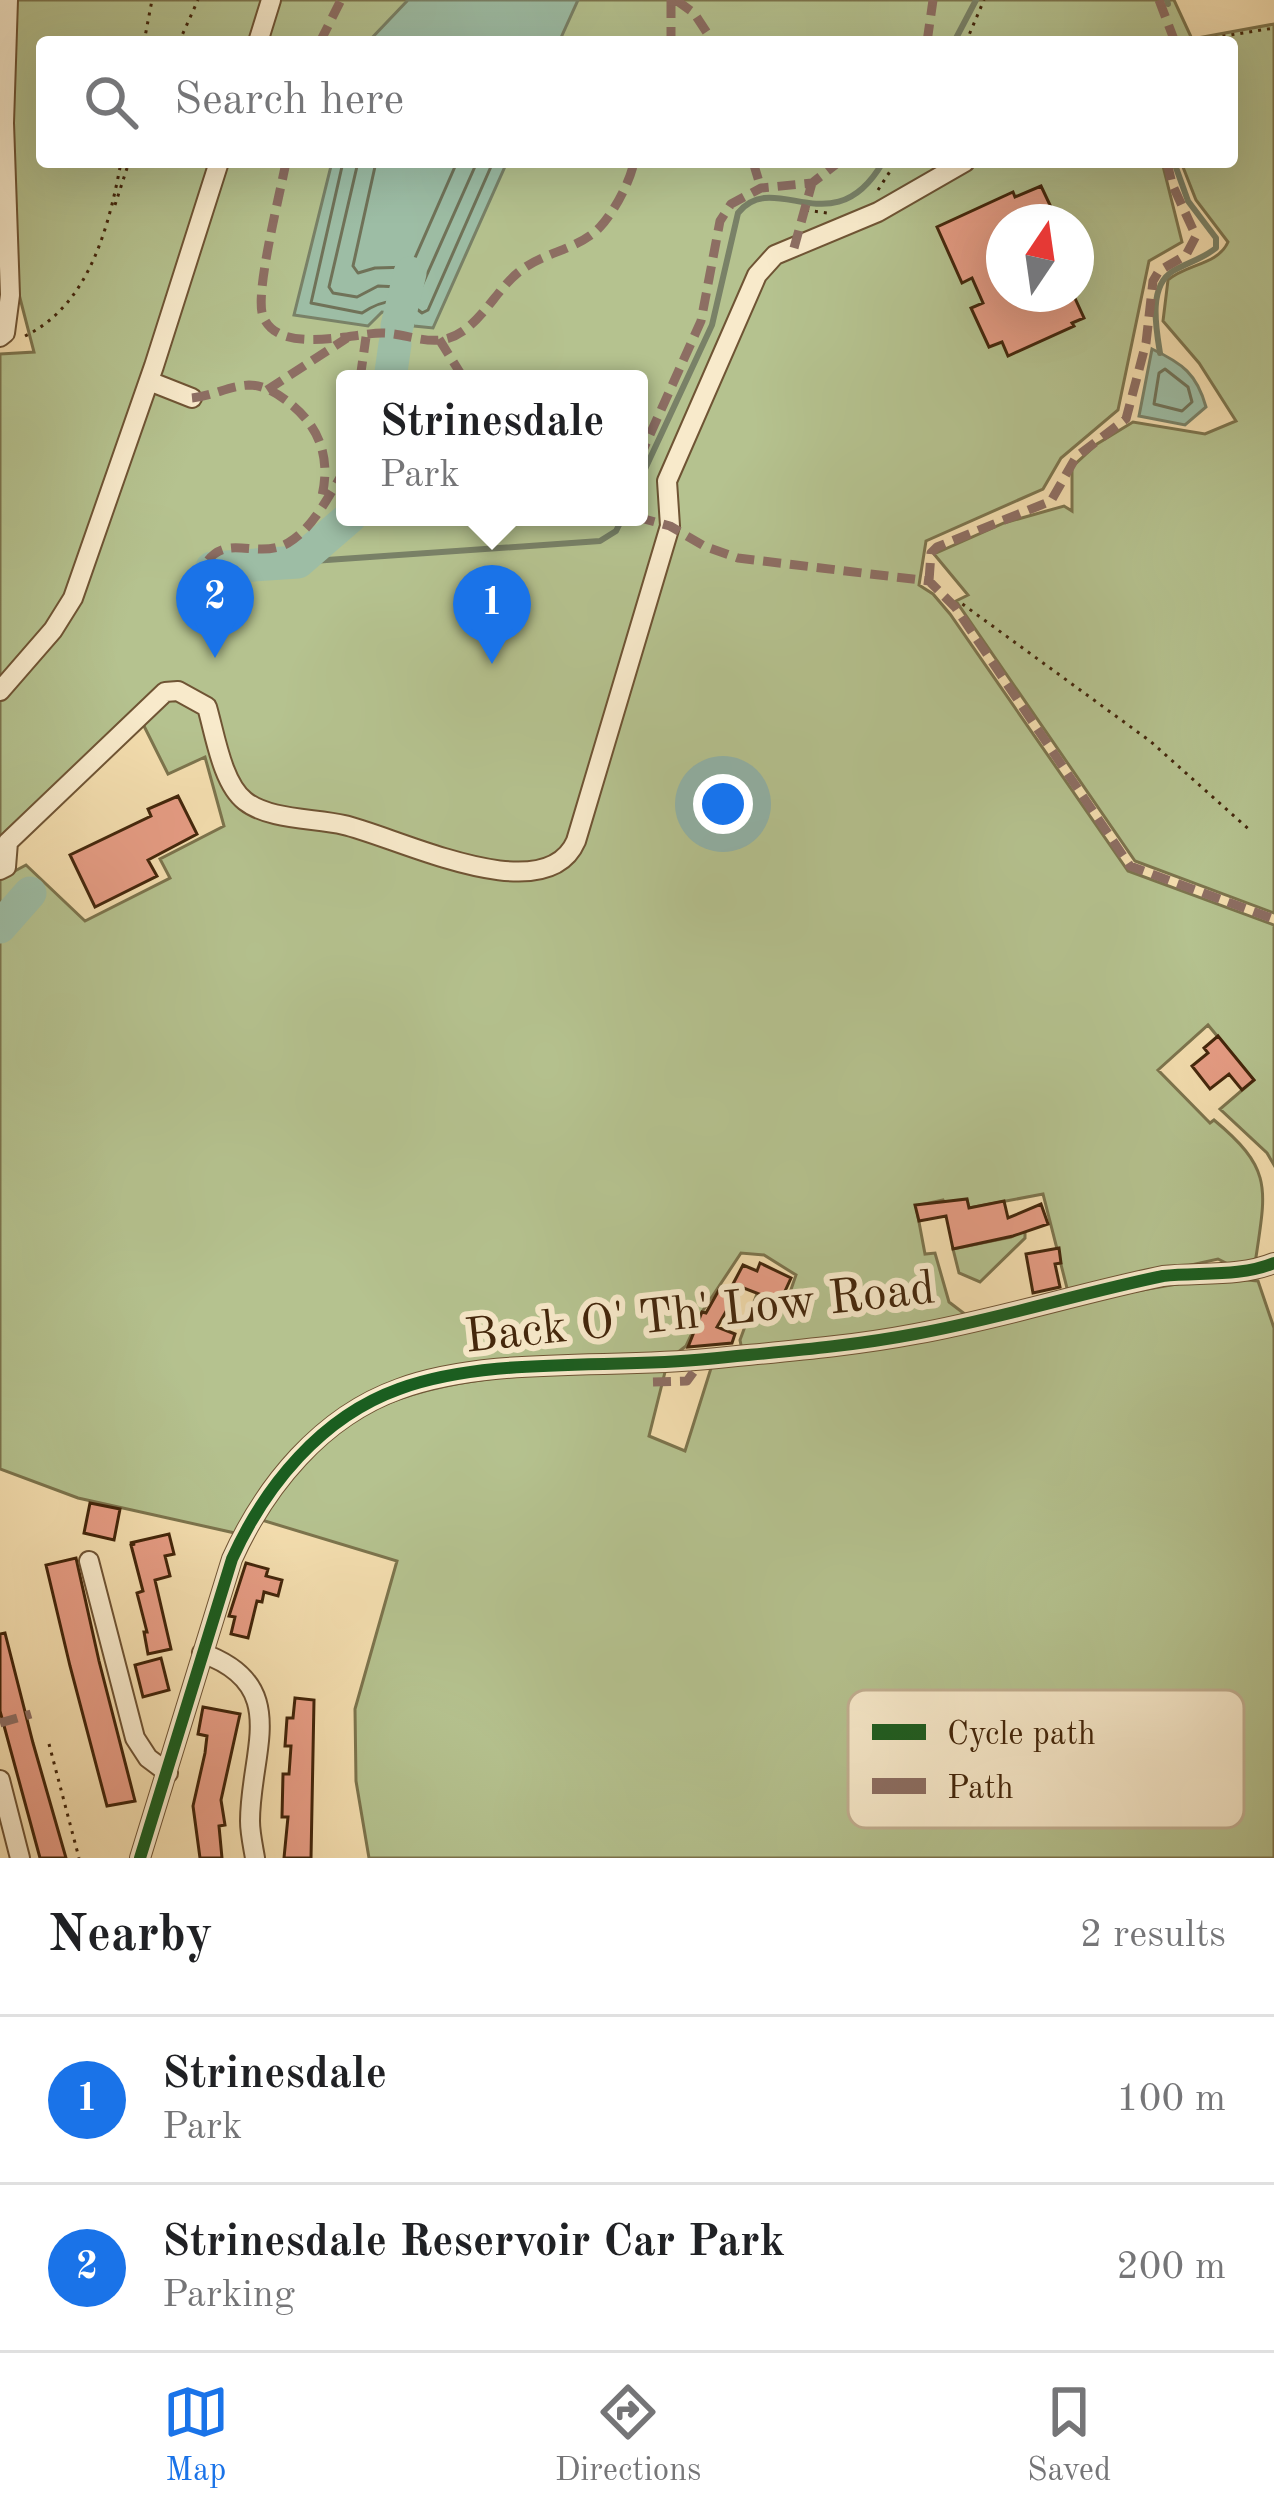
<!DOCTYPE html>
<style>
:root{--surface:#fff;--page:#f2f2f2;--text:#202124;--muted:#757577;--line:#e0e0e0;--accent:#1a73e8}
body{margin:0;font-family:"Old Standard TT",serif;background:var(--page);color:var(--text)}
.compass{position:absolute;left:986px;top:204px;width:108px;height:108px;border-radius:50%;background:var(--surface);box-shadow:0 12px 48px #0002;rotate:13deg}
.you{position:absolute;left:723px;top:804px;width:42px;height:42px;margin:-30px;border:9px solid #fff;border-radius:50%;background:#1a73e8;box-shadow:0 0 0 18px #1a73e833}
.badge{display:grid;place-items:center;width:78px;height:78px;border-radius:50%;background:var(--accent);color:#fff;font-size:39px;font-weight:700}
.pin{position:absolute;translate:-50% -99px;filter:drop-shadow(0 3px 6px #0008)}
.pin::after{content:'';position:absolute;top:63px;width:42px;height:36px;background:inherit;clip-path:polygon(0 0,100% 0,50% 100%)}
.popup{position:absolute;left:336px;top:370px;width:312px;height:156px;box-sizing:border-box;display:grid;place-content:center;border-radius:12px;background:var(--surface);filter:drop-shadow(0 3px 9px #0005);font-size:39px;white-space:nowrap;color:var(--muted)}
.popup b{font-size:45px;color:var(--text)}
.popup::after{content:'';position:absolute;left:50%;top:100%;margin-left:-24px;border:24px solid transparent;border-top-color:var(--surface)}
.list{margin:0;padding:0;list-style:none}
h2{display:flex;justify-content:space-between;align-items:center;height:156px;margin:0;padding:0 48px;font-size:51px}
h2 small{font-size:39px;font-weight:400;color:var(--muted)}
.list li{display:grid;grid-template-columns:78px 1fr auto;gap:36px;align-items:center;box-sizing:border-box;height:168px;padding:0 48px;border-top:3px solid var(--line)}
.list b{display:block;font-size:45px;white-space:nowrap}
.list p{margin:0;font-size:39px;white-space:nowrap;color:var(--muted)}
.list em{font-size:39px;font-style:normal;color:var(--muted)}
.icon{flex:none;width:66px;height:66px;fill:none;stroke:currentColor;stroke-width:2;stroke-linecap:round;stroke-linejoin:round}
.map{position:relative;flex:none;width:1274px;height:1858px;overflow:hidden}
.search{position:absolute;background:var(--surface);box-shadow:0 12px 48px #0002;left:36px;right:36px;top:36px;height:132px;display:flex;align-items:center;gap:30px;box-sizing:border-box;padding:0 42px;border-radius:12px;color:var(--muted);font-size:45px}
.sheet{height:492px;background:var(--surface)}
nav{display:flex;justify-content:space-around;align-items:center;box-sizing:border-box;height:168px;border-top:3px solid var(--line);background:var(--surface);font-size:33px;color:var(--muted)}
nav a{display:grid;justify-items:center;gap:6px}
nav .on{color:var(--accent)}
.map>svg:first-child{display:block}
</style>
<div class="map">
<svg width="1274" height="1858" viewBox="0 0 1274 1858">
<rect width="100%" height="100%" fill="#f4deaf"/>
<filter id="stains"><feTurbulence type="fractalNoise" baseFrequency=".00167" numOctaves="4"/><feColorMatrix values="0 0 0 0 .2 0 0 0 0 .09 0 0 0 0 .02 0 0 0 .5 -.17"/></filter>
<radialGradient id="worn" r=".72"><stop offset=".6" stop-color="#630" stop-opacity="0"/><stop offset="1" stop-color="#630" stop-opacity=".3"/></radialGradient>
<path fill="#b5c28f" stroke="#7c744d" stroke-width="3" fill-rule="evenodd" d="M 0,0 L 1174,0 L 1192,39 L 1274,24 L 1274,913 L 1135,861 L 956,601 L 968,595 L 934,554 L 1004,523 L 1064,506 L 1072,511 L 1072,467 L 1097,444 L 1133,422 L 1205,434 L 1236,421 L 1199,363 L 1163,321 L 1168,280 C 1186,264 1218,265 1228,242 L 1196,200 L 1181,162 L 1232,162 L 1232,42 L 42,42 L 42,162 L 1162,162 L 1182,242 L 1149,261 L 1118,410 L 1061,458 L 1043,489 L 926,541 L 919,585 L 933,594 L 950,614 L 1128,871 L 1274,925 L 1274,1165 L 1267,1153 L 1220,1109 L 1254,1080 L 1208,1025 L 1158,1070 L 1210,1123 L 1214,1120 C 1274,1170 1266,1188 1255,1264 L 1230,1265 L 1218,1259 L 1068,1292 L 1043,1194 L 969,1208 L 967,1200 L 945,1204 L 943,1200 L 916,1206 L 925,1254 L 935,1253 L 949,1302 L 970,1318 L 938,1325 L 742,1350 L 740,1340 L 758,1291 L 786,1304 L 796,1275 L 764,1255 L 741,1253 L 702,1312 L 686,1346 L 677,1353 C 591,1359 443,1355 369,1393 L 235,1533 L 78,1498 L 0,1469 L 0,879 L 26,865 L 85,921 L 170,878 L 160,859 L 224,826 L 205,757 L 168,774 L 138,714 L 0,840 L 0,354 L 34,352 L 14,275 ZM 1004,222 L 1076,222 L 1076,294 L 1004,294 ZM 345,379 L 639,379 L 639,517 L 345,517 Z
M 1025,1228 L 1025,1238 L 980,1282 L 959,1273 L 953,1249 L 1011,1237 Z
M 1217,1277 L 1258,1281 L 1274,1328 L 1274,1858 L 369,1858 L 356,1781 L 355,1709 L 397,1561 L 255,1518 C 286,1482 317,1439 360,1416 C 451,1368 566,1375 666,1368 L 649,1436 L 685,1451 L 712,1365 Z"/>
<path fill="#9dbda5" stroke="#798167" stroke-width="3" d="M 408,0 L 578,0 L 559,42 L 368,42 Z
M 332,162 L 507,162 L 433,328 L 414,326 L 405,315 L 382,312 L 368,326 L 294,315 Z
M 1152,349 C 1182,363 1197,374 1206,407 L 1185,425 L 1139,416 Z"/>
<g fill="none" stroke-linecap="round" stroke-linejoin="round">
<path stroke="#707258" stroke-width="3" d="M 343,162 L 311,303 L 362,313 C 383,299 402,296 422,313 L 428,310 L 493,162
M 358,162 L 329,287 L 333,293 L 357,297 L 378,286 L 421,288 L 477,162
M 376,162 L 353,266 L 358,273 L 375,268 L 411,267 L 457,162
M 1165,369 L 1188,387 L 1192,402 L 1182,411 L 1154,404 L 1159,373 Z"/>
<path stroke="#798167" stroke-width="6" d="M 1167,0 L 1168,4
M 954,42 L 976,0
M 1160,353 C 1156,328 1148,286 1173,271 C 1189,262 1202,259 1216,248 L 1216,238 L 1188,201 L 1174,162
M 639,482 L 712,325 L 738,213 C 775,167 833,248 883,162
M 298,562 L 600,541 L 616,531 L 623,517"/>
<path stroke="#9dbda5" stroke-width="33" d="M 397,326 L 410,273
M 390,379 L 395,344
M 208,578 L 212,568 L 298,562 L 350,517
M 0,927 L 30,893"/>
</g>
<path fill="#e79d85" stroke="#43260b" stroke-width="3" d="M 1041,186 L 1058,222 L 1004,222 L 1004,294 L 1073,294 L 1084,318 L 1072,323 L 1074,326 L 1008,356 L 1002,342 L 989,347 L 971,308 L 983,303 L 972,278 L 962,283 L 937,227 L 1013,192 L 1015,197 Z
M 178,796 L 197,834 L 148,860 L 157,876 L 95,907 L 70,855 L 151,816 L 148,809 Z
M 1218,1036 L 1254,1080 L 1242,1090 L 1229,1074 L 1210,1089 L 1192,1066 L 1208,1053 L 1204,1048 Z
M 967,1199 L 969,1208 L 1004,1201 L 1008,1218 L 1041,1204 L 1048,1224 L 1013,1236 L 953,1249 L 946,1216 L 919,1221 L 915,1205 Z
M 1059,1248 L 1061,1263 L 1055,1264 L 1060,1287 L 1033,1293 L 1026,1254 Z
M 760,1263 L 791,1278 L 780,1302 L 733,1284 L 743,1265 L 757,1271 Z
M 720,1288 L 735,1296 L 717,1327 L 735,1334 L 732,1343 L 688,1347 L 702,1312 L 706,1313 Z
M 90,1503 L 120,1509 L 114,1540 L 84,1533 Z
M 169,1534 L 174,1554 L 165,1556 L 170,1576 L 155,1580 L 171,1649 L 148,1654 L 144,1632 L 147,1632 L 137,1593 L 143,1591 L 131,1545 L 135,1544 L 130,1543 Z
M 76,1558 L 99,1661 L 135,1801 L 107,1806 L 70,1666 L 46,1565 Z
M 246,1563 L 268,1569 L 266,1576 L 282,1580 L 278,1596 L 264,1592 L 262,1602 L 257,1601 L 248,1638 L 231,1634 L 235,1617 L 229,1616 Z
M 5,1633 L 33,1743 L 66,1858 L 40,1858 L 0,1711 L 0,1634 Z
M 161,1658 L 169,1690 L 143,1697 L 135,1665 Z
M 295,1698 L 314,1700 L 311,1858 L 284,1858 L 288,1817 L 282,1817 L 283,1774 L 289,1774 L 291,1746 L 285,1746 L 287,1718 L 293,1718 Z
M 203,1707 L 240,1714 L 221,1800 L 225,1825 L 219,1826 L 222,1858 L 200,1858 L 193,1806 L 205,1753 L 207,1736 L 198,1734 Z"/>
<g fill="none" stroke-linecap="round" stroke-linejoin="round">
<g stroke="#6f5434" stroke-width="22">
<path id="minor" d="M 258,42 L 271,0
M 0,337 L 5,333 L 10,295 L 4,123 L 8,0
M 149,381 L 192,398
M 0,691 L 53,630 L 73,598 L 154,366 L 219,162
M 0,870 L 6,867 L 8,842 L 165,692 L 178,691 L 207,707 C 215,734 222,783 245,801 C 269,820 314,818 344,825 C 397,837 545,913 576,841 L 670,526 L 667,481 L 757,275 L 775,255 L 878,212 L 965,162
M 89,1561 L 135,1738 L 148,1758 L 168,1773
M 202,1653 C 292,1685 250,1751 250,1821 C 250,1833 253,1846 255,1858
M 0,1780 L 20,1858
M 140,1858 L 232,1559 C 265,1486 321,1417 399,1389 C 489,1356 611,1369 707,1359 C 776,1352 847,1347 915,1334 C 999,1319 1080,1293 1163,1276 C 1200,1272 1240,1277 1274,1263"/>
</g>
<path stroke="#43260b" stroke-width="3" stroke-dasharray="3 6" stroke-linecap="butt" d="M 144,42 L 152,0
M 179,42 L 198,0
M 966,42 L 984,0
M 1187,42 L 1274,28
M 878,190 L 896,162
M 115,205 L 129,162
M 806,210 L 827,213
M 25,336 C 89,305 109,227 121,162
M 955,607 L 961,603 L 1150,741 L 1252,832
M 49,1744 L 79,1858"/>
<use href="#minor" stroke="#f8eacb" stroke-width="18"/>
<path stroke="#8d6e63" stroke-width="9" stroke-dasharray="18 9" stroke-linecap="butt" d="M 671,0 L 671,42
M 676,0 L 694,13 L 713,42
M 1159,0 L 1175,42
M 320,42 L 341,0
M 927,42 L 933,0
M 286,162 C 281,190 254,295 263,316 C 278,356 353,333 382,333 C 403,333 425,344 446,339 C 478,331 495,290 520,271 C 544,252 580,249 600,227 C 614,212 630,182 634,162
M 753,162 L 761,188
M 794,248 L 812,183
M 439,339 L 464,379
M 360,379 L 366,337
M 267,390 L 347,338
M 192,398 C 212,396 229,386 249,385 C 265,385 280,395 292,405 C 322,430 331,462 321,500
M 639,459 L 701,321 L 720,221 L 731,204 L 761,188 L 812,183 L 839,162
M 637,517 L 670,526 L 704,546 L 738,558 L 929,581 L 955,607 L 1130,866 L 1274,919
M 929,581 L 931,553 L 937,547 L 1051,501 L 1076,457 L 1126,419 L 1146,343 L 1153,281 L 1159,271 L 1186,255 L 1196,236 L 1172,184 L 1167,162
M 208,636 C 196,613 190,600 200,575 C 220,526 254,562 288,543 C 314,528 329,494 345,470
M 653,1382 L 687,1381 L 702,1360
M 0,1723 L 31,1714"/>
<g stroke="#f8eacb" stroke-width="20">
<path id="cycleway" d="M 140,1858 L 232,1559 C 265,1486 321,1417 399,1389 C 489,1356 611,1369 707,1359 C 776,1352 847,1347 915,1334 C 999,1319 1080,1293 1163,1276 C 1200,1272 1240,1277 1274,1263"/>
</g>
<use href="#cycleway" stroke="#1b5e20" stroke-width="12"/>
</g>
<g text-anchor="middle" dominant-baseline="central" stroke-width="12" stroke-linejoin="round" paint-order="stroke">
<g font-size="48" fill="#43260b" stroke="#f8eacb">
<text transform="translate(700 1314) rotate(-6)">Back O' Th' Low Road</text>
</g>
</g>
<rect x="848" y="1690" width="396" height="138" rx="18" fill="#f8eacb" stroke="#c2af91" stroke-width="3"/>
<rect x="872" y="1724" width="54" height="16" fill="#1b5e20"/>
<rect x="872" y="1778" width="54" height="16" fill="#8d6e63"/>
<g font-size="33" fill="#43260b">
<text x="947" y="1744">Cycle path</text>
<text x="947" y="1798">Path</text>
</g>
<rect width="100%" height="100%" filter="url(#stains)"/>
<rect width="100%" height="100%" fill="url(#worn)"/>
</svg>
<svg class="compass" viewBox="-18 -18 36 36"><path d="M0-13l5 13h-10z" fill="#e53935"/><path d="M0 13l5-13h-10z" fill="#757577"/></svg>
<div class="you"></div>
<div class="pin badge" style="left:492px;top:664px">1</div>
<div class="popup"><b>Strinesdale</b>Park</div>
<div class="pin badge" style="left:215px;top:658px">2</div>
<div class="search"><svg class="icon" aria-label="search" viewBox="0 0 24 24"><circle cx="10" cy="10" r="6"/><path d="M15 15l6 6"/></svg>Search here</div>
</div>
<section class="sheet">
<h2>Nearby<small>2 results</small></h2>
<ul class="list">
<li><span class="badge">1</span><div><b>Strinesdale</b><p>Park</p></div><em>100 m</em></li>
<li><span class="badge">2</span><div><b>Strinesdale Reservoir Car Park</b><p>Parking</p></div><em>200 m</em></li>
</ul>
</section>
<nav>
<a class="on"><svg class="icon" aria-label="map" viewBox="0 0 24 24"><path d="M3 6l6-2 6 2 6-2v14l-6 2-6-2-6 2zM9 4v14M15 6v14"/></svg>Map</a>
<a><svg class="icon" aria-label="directions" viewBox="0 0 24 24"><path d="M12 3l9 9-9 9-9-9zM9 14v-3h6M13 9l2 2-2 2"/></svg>Directions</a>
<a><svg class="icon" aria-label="saved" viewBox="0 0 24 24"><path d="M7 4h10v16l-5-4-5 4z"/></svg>Saved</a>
</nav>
